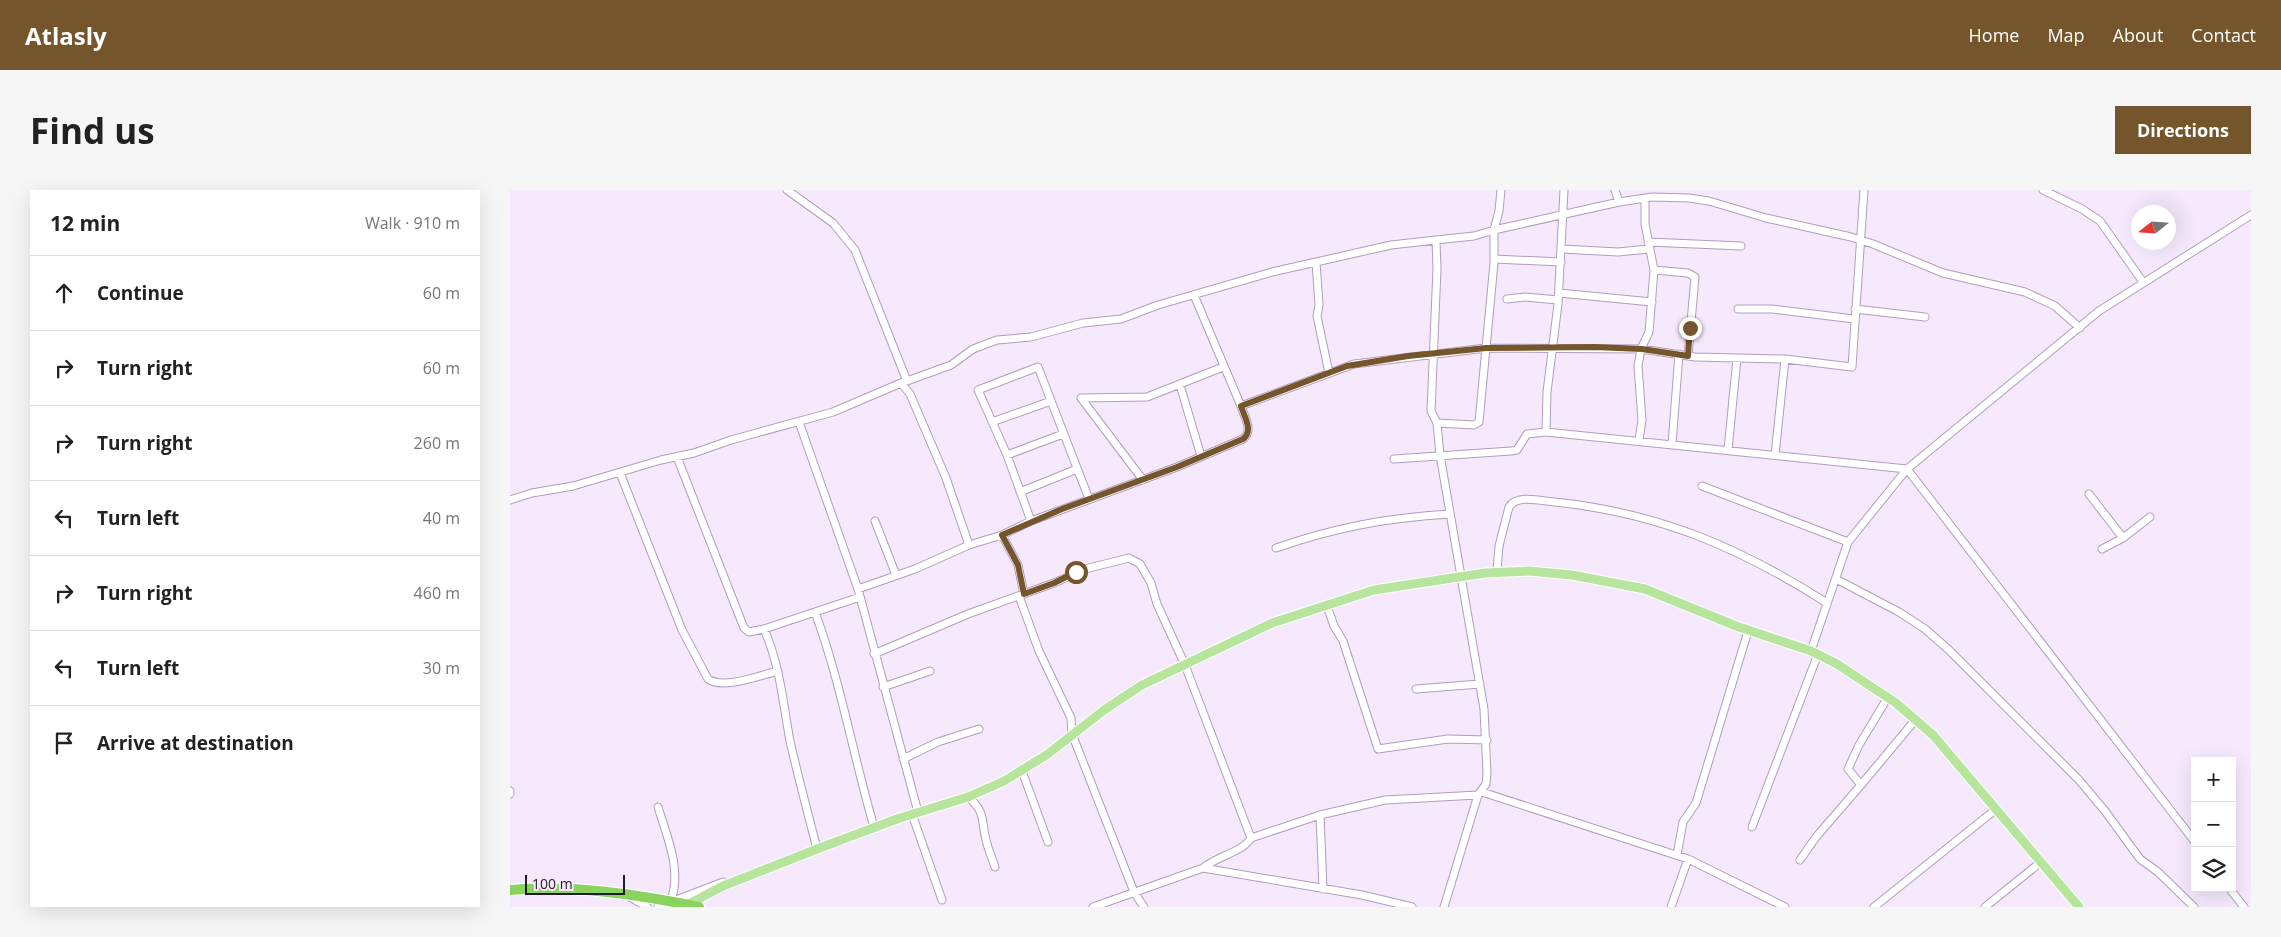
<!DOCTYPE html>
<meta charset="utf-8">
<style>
:root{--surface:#fff;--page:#f6f6f6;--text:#222;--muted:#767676;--line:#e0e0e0;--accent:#75552b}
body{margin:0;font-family:"Open Sans",sans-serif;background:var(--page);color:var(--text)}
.controls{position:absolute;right:15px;bottom:15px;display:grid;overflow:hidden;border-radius:0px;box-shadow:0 5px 20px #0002}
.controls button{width:45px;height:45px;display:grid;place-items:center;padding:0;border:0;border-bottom:1px solid var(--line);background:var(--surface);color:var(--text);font:25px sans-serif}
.compass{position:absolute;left:1621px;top:15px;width:45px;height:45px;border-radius:50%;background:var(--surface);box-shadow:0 5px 20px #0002;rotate:253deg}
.scale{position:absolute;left:15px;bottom:12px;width:100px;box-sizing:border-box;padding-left:5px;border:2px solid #231b27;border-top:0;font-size:14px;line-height:18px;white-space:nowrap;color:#231b27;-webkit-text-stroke:4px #f6e9fd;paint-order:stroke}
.stop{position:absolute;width:15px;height:15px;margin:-11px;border:4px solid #75552b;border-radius:50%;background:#fff}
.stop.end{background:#75552b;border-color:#fff;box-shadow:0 1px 5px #0008}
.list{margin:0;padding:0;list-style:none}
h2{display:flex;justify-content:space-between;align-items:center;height:65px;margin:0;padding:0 20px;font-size:21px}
h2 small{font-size:16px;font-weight:400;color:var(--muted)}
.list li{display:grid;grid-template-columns:32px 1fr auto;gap:15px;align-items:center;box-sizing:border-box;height:75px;padding:0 20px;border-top:1px solid var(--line)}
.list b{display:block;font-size:19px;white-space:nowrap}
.list em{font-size:16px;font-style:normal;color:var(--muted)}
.icon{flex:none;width:28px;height:28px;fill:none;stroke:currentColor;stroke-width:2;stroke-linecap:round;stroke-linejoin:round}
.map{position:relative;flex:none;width:1741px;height:717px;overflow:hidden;border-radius:0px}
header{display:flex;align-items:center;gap:30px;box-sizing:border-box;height:70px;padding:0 25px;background:var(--accent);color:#fff}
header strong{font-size:24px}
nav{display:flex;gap:28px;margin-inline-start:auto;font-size:18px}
.intro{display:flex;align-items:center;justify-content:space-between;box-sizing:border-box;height:120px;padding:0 30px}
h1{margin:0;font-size:35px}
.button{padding:12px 22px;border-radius:0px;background:var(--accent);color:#fff;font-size:18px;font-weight:700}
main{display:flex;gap:30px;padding:0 30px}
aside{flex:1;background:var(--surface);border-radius:0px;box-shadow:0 5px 20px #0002}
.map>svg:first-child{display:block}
</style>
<header>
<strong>Atlasly</strong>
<nav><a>Home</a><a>Map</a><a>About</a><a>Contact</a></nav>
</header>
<div class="intro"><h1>Find us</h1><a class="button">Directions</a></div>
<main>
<aside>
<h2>12 min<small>Walk · 910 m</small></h2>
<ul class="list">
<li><svg class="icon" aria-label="ahead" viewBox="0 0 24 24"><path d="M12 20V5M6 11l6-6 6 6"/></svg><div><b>Continue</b></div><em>60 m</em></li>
<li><svg class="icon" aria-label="right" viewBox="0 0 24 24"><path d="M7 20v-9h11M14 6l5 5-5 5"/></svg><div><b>Turn right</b></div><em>60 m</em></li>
<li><svg class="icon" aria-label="right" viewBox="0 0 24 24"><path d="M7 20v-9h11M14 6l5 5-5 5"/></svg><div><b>Turn right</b></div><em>260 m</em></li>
<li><svg class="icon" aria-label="left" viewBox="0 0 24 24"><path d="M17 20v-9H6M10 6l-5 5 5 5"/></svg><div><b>Turn left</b></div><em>40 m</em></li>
<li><svg class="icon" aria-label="right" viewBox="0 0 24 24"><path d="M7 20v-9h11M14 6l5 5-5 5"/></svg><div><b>Turn right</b></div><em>460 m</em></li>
<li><svg class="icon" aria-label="left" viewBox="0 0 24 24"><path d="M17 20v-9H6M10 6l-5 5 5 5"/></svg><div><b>Turn left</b></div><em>30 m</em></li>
<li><svg class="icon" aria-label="arrive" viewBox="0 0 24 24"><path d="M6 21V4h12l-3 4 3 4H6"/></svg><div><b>Arrive at destination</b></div></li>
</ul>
</aside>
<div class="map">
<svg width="1741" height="717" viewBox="0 0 1741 717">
<rect width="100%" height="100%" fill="#f6e9fd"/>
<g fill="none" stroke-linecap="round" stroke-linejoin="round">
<g stroke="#b19dbc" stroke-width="9">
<path id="minor" d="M 277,0 L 323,33 L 345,60 L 397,191 L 391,193 L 400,204 L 436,288 L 459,355 L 492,345 L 521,331 L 667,277 L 733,249 C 744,241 734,226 731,216 L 844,174 L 976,158 L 1131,159 L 1185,167 L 1275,169
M 1105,0 L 1109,12
M 1533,0 L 1572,19 L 1590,31 L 1633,92
M 1138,52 L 1231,56
M 1052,59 L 1108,62 L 1139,59
M 984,69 L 1051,72
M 806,72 L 809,115 L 807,126 L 819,183
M 1144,80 L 1178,83 L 1185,87 L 1178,166
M 1049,103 L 1142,112
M 684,105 L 731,216
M 997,109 L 1015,107 L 1048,110
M 1228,119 L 1262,119 L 1344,129
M 1345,119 L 1415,127
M 397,191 L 441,175 L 463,159 L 487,150 L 521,147 L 573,133 L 611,129 L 648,115 L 762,82 L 881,55 L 926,50
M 670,195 L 691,266
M 289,232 L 348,399 L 408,622
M 482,232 L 541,211
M 927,233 L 964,235 L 969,232 L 984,73 L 984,40 L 1109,12 L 1142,7 L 1179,8 L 1199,11 L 1256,28 L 1341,47 L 1363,54 L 1433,83 L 1515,102 L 1545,116 L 1570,138
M 1036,242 L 1037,202 L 1048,114 L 1054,0
M 1129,250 L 1132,230 L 1128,176 L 1131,159 L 1139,142 L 1144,80 L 1135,34 L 1135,8
M 1162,254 L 1169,164
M 1218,260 L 1227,168
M 497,265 L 553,244
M 1265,265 L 1275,169 L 1342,177 L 1354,0
M 167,267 L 234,438 L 239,442 L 254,439 C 270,475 273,513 280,551 C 288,587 298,623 307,659
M 884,269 L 1001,261 L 1007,260 L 1017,244 L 1036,242 L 1397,279 L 1589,121 L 1741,25
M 110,283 L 172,440 L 198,489 C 213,500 251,485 268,481
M 633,290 L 571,208 L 637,207 L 713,177
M 1192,296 L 1338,352
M 510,302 L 567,279
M 1579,304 L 1613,348
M 0,310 L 22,303 L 63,296 L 151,270 L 184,263 L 221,250 L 323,222 L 391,193
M 365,331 L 386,385
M 521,331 L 497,265 L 468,200 L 528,177 L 579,309
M 492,345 L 508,375 L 514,404
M 766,358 C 827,337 876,328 940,324
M 1592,359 L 1613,348 L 1640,327
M 987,381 L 989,356 L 999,317 C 1007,304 1031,311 1045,312 C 1149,323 1229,357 1317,413
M 1326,389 L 1389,422 L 1415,439 L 1439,460 L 1569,590 L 1595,621 L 1630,669 L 1648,682 L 1684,717
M 348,399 L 405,379 L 459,355
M 509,406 L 529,461 L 561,528 L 562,544 L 624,702 L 634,717
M 817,416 L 824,436 L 833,451 L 868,559 L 938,549 L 977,550
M 305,422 L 350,407
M 254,439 L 305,422 C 331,493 343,565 364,637
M 1301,461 L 1338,352 L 1397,279 L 1685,652
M 364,464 L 458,424 L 544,393 L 575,379 L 619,368 L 630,374 L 641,393 L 647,414 L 675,475 L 741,648 L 810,625 L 875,610 L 968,605
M 373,497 L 420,481
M 906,499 L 970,494
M 393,569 L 428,552 L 469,539
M 512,581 L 538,652
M 1351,595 L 1406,529
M 0,601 L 0,604
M 972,602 L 1178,669 L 1275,717
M 458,607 C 476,622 471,630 476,650 C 478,659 482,668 485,677
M 148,617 C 157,647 172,680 161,710
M 402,624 L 432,710
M 810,625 L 813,699
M 1242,637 L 1308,464
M 1167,665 L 1173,632 L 1186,613 L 1238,441
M 1290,670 L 1306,647 L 1351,595 L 1338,579 L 1349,555 L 1378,507
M 693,678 C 707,666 733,662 741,648
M 1719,698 L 1734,717
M 120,707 L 137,717
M 148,717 L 213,692
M 583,717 L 693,678 L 852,705 L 902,717
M 934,717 L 968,605 L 976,594 L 977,583 L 974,519 L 930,265 L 927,233 L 921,221 L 927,79 L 926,50 L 964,46 L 984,40 L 989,21 L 991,0
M 1161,717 L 1178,669
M 1364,717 L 1485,620
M 1475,717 L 1531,672"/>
</g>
<g stroke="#fff" stroke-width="11">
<path id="major" d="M 177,715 L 213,696 L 307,659 L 387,629 L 458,607 L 494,591 L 538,564 L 594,520 L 632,495 L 762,433 L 864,400 L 975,383 L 1019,381 L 1062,385 L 1135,399 L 1226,436 L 1301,461 L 1327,474 L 1386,513 L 1423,545 L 1569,717"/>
</g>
<g stroke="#fff" stroke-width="12">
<path id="highway" d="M 0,700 C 64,695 126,704 189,717"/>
</g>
<use href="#minor" stroke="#fff" stroke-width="7"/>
<use href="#major" stroke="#b8e59e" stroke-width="9"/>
<use href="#highway" stroke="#89d35e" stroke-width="10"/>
</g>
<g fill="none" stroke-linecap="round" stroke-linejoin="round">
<path stroke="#75552b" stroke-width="6" d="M 566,382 L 544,393 L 514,404 L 508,375 L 492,345 L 552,319 L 667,277 L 733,249 C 744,241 734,226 731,216 L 837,176 L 898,166 L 976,158 L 1084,157 L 1132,159 L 1178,166 L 1180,138"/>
</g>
</svg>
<div class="controls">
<button>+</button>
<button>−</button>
<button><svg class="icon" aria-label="layers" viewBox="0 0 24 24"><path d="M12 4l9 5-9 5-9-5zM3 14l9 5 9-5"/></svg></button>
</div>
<svg class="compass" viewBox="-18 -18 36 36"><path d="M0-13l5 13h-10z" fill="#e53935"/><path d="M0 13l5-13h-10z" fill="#767676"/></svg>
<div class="scale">100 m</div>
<div class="stop" style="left:566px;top:382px"></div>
<div class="stop end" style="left:1180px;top:138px"></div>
</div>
</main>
